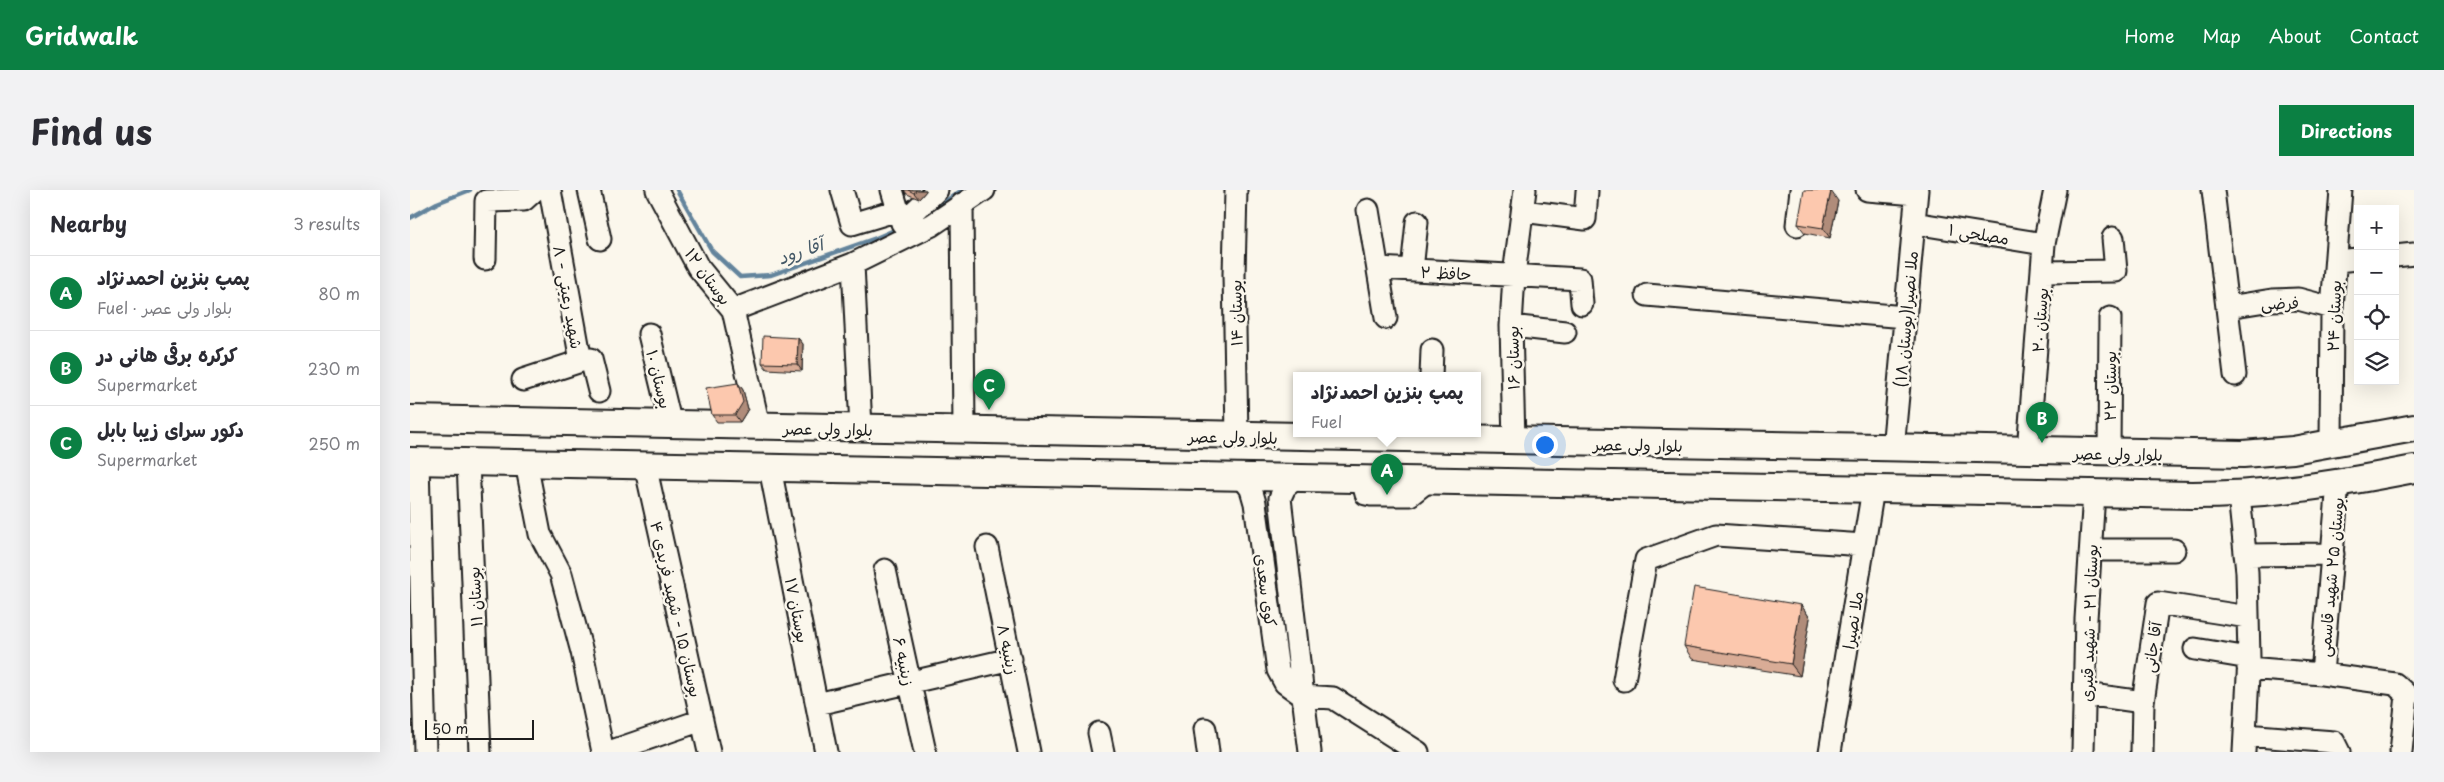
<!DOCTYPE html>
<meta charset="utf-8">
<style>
:root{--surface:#fff;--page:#f2f2f3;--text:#2b2b33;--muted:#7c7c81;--line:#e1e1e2;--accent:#0b8043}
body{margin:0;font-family:"Playpen Sans","Playpen Sans Arabic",sans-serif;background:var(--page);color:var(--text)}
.controls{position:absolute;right:15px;top:15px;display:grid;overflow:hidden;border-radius:0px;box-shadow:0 5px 20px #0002}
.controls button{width:45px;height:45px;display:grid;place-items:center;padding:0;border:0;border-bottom:1px solid var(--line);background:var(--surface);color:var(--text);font:25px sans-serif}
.scale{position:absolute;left:15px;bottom:12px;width:109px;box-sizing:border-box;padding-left:5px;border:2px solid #1c1c1c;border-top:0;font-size:14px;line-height:18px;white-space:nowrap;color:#1c1c1c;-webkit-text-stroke:4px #fbf7ec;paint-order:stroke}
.you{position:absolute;left:1134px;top:254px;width:18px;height:18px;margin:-12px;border:4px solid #fff;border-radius:50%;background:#1a73e8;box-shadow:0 0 0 8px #1a73e833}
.badge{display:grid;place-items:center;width:32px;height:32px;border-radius:50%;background:var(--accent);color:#fff;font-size:16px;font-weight:700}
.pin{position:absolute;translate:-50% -41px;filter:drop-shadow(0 1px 2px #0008)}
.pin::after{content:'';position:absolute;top:26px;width:18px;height:15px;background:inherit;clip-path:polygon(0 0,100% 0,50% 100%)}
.popup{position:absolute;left:883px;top:182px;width:188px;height:65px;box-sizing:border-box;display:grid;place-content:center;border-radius:0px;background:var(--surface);filter:drop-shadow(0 1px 4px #0005);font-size:16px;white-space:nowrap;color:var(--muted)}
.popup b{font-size:19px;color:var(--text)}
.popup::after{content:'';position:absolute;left:50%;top:100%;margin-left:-10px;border:10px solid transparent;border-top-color:var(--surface)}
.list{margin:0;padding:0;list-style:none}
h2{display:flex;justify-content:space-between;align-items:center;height:65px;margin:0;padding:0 20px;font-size:21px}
h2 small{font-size:16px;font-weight:400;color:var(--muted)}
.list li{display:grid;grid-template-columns:32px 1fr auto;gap:15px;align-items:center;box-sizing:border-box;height:75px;padding:0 20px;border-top:1px solid var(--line)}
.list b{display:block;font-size:19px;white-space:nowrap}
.list p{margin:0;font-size:16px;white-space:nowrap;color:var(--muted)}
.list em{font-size:16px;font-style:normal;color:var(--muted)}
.icon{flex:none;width:28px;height:28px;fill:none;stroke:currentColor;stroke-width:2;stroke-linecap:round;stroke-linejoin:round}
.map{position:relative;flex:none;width:2004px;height:562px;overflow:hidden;border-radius:0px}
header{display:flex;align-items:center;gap:30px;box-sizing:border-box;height:70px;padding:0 25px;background:var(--accent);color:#fff}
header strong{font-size:24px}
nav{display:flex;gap:28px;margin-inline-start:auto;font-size:18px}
.intro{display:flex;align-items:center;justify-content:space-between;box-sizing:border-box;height:120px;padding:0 30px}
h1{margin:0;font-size:35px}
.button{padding:12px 22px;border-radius:0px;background:var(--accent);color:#fff;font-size:18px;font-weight:700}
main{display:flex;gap:30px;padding:0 30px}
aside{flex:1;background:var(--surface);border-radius:0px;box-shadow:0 5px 20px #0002}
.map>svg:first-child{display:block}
</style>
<header>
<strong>Gridwalk</strong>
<nav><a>Home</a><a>Map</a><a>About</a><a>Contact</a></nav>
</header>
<div class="intro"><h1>Find us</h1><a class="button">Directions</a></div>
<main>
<aside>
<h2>Nearby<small>3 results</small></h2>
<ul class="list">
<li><span class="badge">A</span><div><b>پمپ بنزین احمدنژاد</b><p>Fuel · بلوار ولی عصر</p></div><em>80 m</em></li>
<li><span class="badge">B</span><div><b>کرکره برقی هانی در</b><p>Supermarket</p></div><em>230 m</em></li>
<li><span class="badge">C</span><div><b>دکور سرای زیبا بابل</b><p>Supermarket</p></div><em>250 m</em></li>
</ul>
</aside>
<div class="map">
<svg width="2004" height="562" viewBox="0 0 2004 562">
<rect width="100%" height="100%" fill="#fbf7ec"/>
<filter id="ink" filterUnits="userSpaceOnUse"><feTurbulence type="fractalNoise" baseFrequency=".02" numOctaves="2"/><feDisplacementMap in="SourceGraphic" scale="10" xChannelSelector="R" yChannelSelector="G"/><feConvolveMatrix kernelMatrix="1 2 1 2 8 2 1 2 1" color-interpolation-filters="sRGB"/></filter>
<g filter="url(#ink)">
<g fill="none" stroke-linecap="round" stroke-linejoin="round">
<path stroke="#63849c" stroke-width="4.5" d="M 267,0 L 302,61 L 330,87 L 361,85 L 466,48 L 489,38
M 512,27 L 552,0
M 0,28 L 27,13 L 60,0"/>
<g stroke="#1c1c1c" stroke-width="25">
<path id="minor" d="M 140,0 L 171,171 L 181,169 L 189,201
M 179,0 L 190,49
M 247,0 L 288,77 L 323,120 L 349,236
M 432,0 L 442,34 L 488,20
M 482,0 L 492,33
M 826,0 L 824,85 L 827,246
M 1457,0 L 1506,4
M 1803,0 L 1825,185
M 552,14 L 554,240
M 958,20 L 976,128
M 1113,21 L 1175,29 L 1177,1
M 492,33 L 527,0
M 1504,33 L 1634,54
M 1387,35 L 1391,0
M 1985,66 L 2004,64
M 75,69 L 76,11 L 114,10 L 125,0
M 1926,71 L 1948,69
M 443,74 L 451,238
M 968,78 L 1170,89 L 1172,114
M 1002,80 L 1007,32
M 1633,82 L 1706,81 L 1703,48
M 1237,105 L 1495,127
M 1818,117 L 1862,110 L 1888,109 L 1922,118
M 323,120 L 443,74 L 522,35 L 574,0
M 1101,136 L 1155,142
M 239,144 L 261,235
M 1021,186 L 1022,160
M 113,190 L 171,171
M 1104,251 L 1101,136 L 1104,85 L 1115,0
M 1921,253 L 1922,118 L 1931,0
M 1483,259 L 1507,0
M 1618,261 L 1634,54 L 1645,0
M 1699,263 L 1700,128
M 8,271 L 15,562
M 58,272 L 70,562
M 116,273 L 130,344 L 151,384 L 172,462 L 193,562
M 235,275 L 299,562
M 360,278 L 416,562
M 832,287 L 841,299 L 845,313 L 868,480 L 875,493 L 893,506 L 870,308 L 875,297 L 886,288
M 952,289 L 956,304 L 961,305 L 1000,305 L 1019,290
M 1928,293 L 1912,484 L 1985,494 L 1997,505 L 1991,562
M 1829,305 L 1837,382 L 1839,468 L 1834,562
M 577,357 L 619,562
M 1681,360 L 1764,360
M 1835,365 L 1923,364
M 475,380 L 515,562
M 1785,459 L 1839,468
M 1838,478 L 1912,484
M 1214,490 L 1236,370 L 1306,345 L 1454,355
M 1675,504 L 1733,512
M 407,514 L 601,469
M 795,539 L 798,562
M 689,543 L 693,562
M 1835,545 L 1924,552 L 1929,562
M 199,562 L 292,530
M 900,562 L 893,506 L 923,508 L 1008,562
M 1420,562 L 1463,299
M 1673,562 L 1676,429 L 1684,303
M 1732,562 L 1733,512 L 1748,413 L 1838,427"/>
</g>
<g stroke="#1c1c1c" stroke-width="30">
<path id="major" d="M 0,229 L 1833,264 L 1883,260 L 2004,238
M 0,271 L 1782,305 C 1862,305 1927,294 2004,279"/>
</g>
<use href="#minor" stroke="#fbf7ec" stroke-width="21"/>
<use href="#major" stroke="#fbf7ec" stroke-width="26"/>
</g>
<path fill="#d9ac96" stroke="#1c1c1c" d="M 494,0 L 516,0 L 516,1 L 509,9 L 497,4 Z
M 1428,11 L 1420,48 L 1395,43 L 1388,34 Z
M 388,148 L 393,154 L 392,181 L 357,179 L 352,173 Z
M 328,193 L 333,200 L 338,219 L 330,232 L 307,232 L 302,225 Z
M 1391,415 L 1400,428 L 1390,486 L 1282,469 L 1274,456 Z"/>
<path fill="#b08c7a" stroke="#1c1c1c" d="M 506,0 L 516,0 L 516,1 L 509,9 L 504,3 Z
M 1421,1 L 1428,11 L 1420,48 L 1413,38 Z
M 388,148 L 393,154 L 392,181 L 387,174 Z
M 328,193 L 333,200 L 338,219 L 330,232 L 325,225 Z
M 1391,415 L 1400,428 L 1390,486 L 1381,474 Z"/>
<path fill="#fcc8ae" stroke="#1c1c1c" d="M 498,0 L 506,0 L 504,3 Z
M 1394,0 L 1415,0 L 1421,1 L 1413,38 L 1388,34 Z
M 353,146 L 388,148 L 387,174 L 352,173 Z
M 328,193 L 333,212 L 325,225 L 302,225 L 296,198 Z
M 1284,397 L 1391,415 L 1381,474 L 1274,456 Z"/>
</g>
<g text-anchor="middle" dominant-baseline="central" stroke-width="5" stroke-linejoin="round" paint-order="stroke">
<g font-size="16" fill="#1c1c1c" stroke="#fbf7ec">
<text transform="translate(1569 43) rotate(9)">مصلحی ۱</text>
<text transform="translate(1036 82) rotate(3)">حافظ ۲</text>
<text transform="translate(299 86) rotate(54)">بوستان ۱۲</text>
<text transform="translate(159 107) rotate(80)">شهید رعیتی - ۸</text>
<text transform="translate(1870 112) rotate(-1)">فرضی</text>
<text transform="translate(825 123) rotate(-91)">بوستان ۱۴</text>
<text transform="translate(1923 126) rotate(-88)">بوستان ۲۴</text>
<text transform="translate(1495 129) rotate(-85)">ملا نصیرا(بوستان ۱۸)</text>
<text transform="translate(1629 130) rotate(-86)">بوستان ۲۰</text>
<text transform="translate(1102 168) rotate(-91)">بوستان ۱۶</text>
<text transform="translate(250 189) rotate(76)">بوستان ۱۰</text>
<text transform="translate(1699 196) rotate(-90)">بوستان ۲۲</text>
<text transform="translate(418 238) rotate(1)">بلوار ولی عصر</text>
<text transform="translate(823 246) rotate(1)">بلوار ولی عصر</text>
<text transform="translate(1228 254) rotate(1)">بلوار ولی عصر</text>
<text transform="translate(1708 263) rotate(1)">بلوار ولی عصر</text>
<text transform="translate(1920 387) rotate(-85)">بوستان ۲۵ شهید قاسمی</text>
<text transform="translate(857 400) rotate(82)">کوی سعدی</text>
<text transform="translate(64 407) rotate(-93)">بوستان ۱۱</text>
<text transform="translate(267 419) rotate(77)">بوستان ۱۵ - شهید فریدی ۴</text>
<text transform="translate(388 420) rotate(79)">بوستان ۱۷</text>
<text transform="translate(1442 430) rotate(-81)">ملا نصیرا</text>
<text transform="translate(1678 433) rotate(-88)">بوستان ۲۱ - شهید قنبری</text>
<text transform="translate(1741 457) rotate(-81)">آقا جانی</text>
<text transform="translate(599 459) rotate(78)">زینبیه ۸</text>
<text transform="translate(495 471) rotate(78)">زینبیه ۶</text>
</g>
<g font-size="18" font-style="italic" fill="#455967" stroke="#fbf7ec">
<text transform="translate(390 60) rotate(-19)">آقا رود</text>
</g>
</g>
</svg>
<div class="controls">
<button>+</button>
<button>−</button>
<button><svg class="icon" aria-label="locate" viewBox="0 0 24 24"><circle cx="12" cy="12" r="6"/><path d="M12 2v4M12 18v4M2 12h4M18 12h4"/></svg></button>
<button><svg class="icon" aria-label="layers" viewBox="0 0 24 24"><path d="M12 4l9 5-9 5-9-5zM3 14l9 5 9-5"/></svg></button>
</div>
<div class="scale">50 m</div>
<div class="you"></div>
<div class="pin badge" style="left:977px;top:305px">A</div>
<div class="popup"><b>پمپ بنزین احمدنژاد</b>Fuel</div>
<div class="pin badge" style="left:1632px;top:253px">B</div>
<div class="pin badge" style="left:579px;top:220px">C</div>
</div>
</main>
